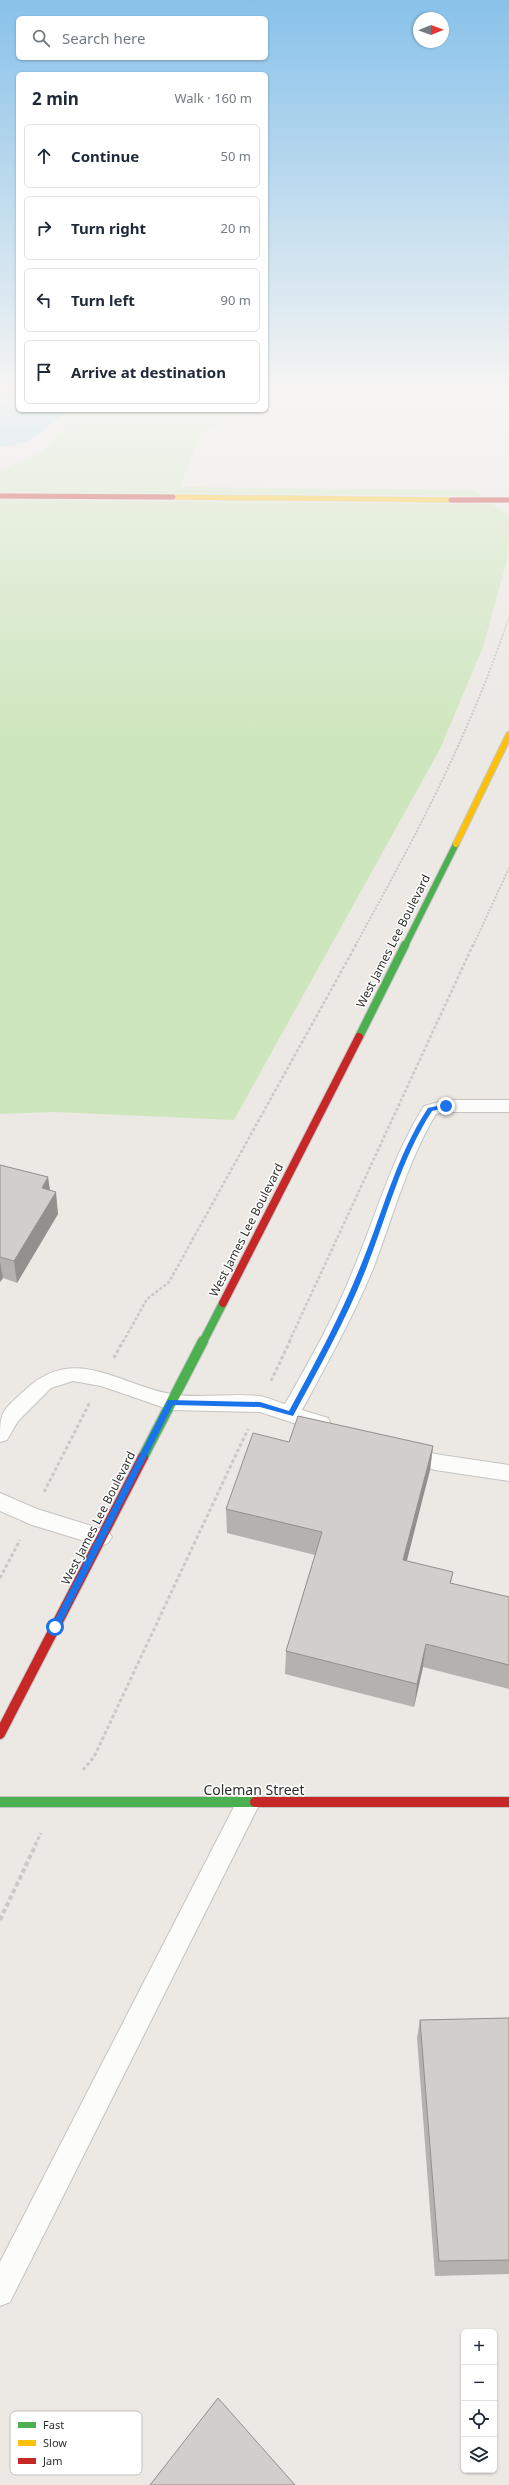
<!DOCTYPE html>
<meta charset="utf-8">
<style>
:root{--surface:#fff;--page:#f6f6f7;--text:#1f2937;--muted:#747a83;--line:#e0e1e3}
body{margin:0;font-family:"Noto Sans",sans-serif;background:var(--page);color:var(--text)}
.controls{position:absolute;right:12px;bottom:12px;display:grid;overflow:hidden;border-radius:6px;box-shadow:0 1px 3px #0004}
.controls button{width:36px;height:36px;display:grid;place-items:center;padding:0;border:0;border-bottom:1px solid var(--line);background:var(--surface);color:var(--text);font:20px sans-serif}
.compass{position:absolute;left:413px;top:12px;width:36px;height:36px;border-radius:50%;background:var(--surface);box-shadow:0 1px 3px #0004;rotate:89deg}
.stop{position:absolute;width:12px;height:12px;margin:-9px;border:3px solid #1a73e8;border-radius:50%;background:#fff}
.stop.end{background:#1a73e8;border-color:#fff;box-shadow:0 1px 4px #0008}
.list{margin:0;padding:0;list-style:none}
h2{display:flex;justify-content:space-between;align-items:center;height:52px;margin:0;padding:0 16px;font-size:17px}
h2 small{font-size:13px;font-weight:400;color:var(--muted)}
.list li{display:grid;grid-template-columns:26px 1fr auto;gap:12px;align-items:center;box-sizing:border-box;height:64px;margin:0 8px 8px;padding:0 8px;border:1px solid var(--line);border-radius:6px}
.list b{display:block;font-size:15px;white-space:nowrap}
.list em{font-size:13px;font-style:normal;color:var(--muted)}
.icon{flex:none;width:22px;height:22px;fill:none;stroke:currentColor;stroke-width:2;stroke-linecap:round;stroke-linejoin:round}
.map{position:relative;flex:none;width:509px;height:2485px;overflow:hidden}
.search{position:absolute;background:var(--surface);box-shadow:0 1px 3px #0004;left:16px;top:16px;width:252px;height:44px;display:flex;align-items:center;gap:10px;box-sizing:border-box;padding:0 14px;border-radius:6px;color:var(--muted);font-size:15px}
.panel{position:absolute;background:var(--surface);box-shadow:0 1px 3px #0004;left:16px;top:72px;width:252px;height:340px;border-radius:6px}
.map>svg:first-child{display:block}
</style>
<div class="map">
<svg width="509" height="2485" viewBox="0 0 509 2485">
<rect width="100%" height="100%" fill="#ece8e4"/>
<path fill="#cee6be" d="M 80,410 L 245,410 L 200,435 L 180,487 L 475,490 L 482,496 L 0,492 L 0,471 L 43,451 Z
M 0,500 L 493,504 L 509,516 L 508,556 L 483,647 L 440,749 L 234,1120 L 54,1112 L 0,1114 Z"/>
<path fill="#99d6ec" d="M 0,390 L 18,390 L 18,410 L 65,410 L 62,416 L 27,442 L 0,447 Z"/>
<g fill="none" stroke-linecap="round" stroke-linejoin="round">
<g stroke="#c5c4c5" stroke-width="2">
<path id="lane" d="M 446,1100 L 509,1100 L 509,1112 L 446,1112 L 436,1114 C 407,1162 393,1217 373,1269 C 353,1317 327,1364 302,1410 L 328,1418 L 331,1424 L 328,1430 L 321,1432 L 260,1412 L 171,1410 L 101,1386 L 73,1381 L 51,1388 L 18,1421 L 7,1440 L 0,1442 C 0,1411 1,1412 24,1391 C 73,1343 117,1384 171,1394 C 199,1399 230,1393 259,1396 C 268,1397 277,1402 285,1404 C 310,1360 335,1316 354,1268 C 377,1213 392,1157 424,1106 Z
M 408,1445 L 435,1454 L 509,1465 L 509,1481 L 435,1470 L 401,1459 L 398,1453 L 401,1447 Z
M 0,1493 L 37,1509 L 108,1531 L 112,1537 L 108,1543 L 101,1546 L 32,1525 L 0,1511 Z
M 248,1792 L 256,1795 L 260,1803 L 256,1811 L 10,2302 L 0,2306 L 0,2262 L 240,1795 Z"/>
</g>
<g stroke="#c5c4c5" stroke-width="8">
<path id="fast-far2" d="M 405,946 L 456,844"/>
</g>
<g stroke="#c5c4c5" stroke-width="10">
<path id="fast-far1" d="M 359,1037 L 405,945
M 203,1342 L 223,1303"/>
</g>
<g stroke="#c5c4c5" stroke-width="12">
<path id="fast" d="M 143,1457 L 203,1341
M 0,1802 L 255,1802"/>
</g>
<g stroke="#c5c4c5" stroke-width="6">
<path id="slow-far1" d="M 173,497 L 451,500"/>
</g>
<g stroke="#c5c4c5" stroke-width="8">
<path id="slow" d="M 456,844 L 509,735"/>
</g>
<g stroke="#c5c4c5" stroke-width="6">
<path id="jam-far2" d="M 0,496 L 173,497
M 451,500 L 509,500"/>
</g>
<g stroke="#c5c4c5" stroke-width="10">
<path id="jam-far1" d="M 223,1303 L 359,1037"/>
</g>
<g stroke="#c5c4c5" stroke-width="12">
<path id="jam" d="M 0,1734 L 143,1457
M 255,1802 L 509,1802"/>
</g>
<path stroke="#c9c9c8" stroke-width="1.5" stroke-dasharray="1.5 1" stroke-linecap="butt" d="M 503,635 L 509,617"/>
<path stroke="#c9c9c8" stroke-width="2" stroke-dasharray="2 1.5" stroke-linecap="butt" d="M 355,946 C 411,845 465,744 503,634
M 473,946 L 509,868"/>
<path stroke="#c9c9c8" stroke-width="2.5" stroke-dasharray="3 2" stroke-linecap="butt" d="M 123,1342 L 147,1299 L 169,1282 L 356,945
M 289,1342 L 473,945"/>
<path stroke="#c9c9c8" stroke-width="3" stroke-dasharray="3.5 2.5" stroke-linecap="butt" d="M 114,1358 L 123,1341
M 271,1381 L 290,1341
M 44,1492 L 90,1402
M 0,1578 L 20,1540
M 83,1770 L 94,1757 L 248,1429
M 35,1845 L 41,1833"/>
<path stroke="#c9c9c8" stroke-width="4" stroke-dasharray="4.5 3" stroke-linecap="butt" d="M 0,1920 L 36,1844"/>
<use href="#lane" fill="#fcfcfb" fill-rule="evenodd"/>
<use href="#fast-far2" stroke="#4caf50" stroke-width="6"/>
<use href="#fast-far1" stroke="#4caf50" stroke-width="8"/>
<use href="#fast" stroke="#4caf50" stroke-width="10"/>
<use href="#slow-far1" stroke="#ffc107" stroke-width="5"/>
<use href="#slow" stroke="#ffc107" stroke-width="6"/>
<use href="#jam-far2" stroke="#c62828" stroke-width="5"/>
<use href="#jam-far1" stroke="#c62828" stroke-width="8"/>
<use href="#jam" stroke="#c62828" stroke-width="10"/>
</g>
<path fill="#b4b1af" d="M 0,1165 L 48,1177 L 50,1191 L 58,1214 L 17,1283 L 3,1278 L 0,1282 Z
M 289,1442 L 433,1446 L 430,1470 L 406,1561 L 453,1572 L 451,1583 L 509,1597 L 509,1689 L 423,1667 L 414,1707 L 285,1674 L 286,1651 L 315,1555 L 227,1533 L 226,1509 Z
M 509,2018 L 509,2274 L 435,2276 L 417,2038 L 420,2020 Z"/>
<path fill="#92908e" d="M 48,1177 L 51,1198 L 42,1188 Z
M 56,1192 L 58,1214 L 17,1283 L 14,1261 Z
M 0,1262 L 3,1278 L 0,1282 Z
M 433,1446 L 430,1470 L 401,1584 L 403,1560 Z
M 426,1644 L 423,1667 L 414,1707 L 417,1684 Z"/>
<path fill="#d1cecb" stroke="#92908e" d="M 0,1165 L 48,1177 L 42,1188 L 56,1192 L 14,1261 L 0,1257 Z
M 298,1416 L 433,1446 L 403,1560 L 453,1572 L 450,1583 L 509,1597 L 509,1665 L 426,1644 L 417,1684 L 286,1651 L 322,1532 L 226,1509 L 253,1433 L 289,1442 Z
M 509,2018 L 509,2260 L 439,2261 L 420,2020 Z
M 218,2398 L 295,2485 L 150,2485 Z"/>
<linearGradient id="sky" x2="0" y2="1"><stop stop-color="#88c2ea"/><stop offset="0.53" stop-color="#f6f5f3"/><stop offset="1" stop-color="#f6f5f3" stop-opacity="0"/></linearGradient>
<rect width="509" height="738" fill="url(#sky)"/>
<path fill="#1a73e8" d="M 446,1104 L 448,1107 L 432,1111 C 401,1159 387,1216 366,1269 C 346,1320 319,1368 293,1416 L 260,1407 L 173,1405 L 58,1630 L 52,1630 L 52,1625 L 168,1400 L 260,1402 L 289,1411 C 314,1365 339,1319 359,1270 C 382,1216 395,1158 428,1108 Z"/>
<g text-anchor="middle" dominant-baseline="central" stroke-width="3" stroke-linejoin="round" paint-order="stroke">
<g font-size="12" fill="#2e2e2e" stroke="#fff">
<text transform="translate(393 941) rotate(-63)">West James Lee Boulevard</text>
<text transform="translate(246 1230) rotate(-63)">West James Lee Boulevard</text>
<text transform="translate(98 1518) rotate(-63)">West James Lee Boulevard</text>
</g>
<g font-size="14" fill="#2e2e2e" stroke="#fff">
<text x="254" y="1789">Coleman Street</text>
</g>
</g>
<rect x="10" y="2411" width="132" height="64" rx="6" fill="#fff" stroke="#c0c0c0" stroke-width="1"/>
<rect x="18" y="2422" width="18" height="6" fill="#4caf50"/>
<rect x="18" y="2440" width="18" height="6" fill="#ffc107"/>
<rect x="18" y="2458" width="18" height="6" fill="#c62828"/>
<g font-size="11" fill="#2e2e2e">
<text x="43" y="2429">Fast</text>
<text x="43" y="2447">Slow</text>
<text x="43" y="2465">Jam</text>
</g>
</svg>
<div class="controls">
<button>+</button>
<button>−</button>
<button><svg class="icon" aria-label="locate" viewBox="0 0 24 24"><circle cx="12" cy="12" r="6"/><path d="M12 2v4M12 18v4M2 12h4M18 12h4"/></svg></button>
<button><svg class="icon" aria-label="layers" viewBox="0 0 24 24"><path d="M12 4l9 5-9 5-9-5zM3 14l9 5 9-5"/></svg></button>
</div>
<svg class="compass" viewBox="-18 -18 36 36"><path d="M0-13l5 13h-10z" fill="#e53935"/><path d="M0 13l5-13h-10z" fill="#747a83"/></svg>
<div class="stop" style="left:55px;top:1627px"></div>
<div class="stop end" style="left:446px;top:1106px"></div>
<div class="search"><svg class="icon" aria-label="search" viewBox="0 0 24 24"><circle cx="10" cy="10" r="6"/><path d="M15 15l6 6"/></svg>Search here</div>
<section class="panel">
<h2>2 min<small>Walk · 160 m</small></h2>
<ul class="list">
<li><svg class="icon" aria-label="ahead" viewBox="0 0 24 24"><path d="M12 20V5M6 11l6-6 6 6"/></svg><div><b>Continue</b></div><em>50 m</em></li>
<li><svg class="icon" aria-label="right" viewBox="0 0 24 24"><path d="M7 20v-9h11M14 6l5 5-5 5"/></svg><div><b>Turn right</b></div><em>20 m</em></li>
<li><svg class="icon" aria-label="left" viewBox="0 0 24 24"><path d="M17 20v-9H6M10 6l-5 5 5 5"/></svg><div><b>Turn left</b></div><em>90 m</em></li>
<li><svg class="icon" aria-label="arrive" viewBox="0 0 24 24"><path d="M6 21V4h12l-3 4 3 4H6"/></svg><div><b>Arrive at destination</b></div></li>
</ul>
</section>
</div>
